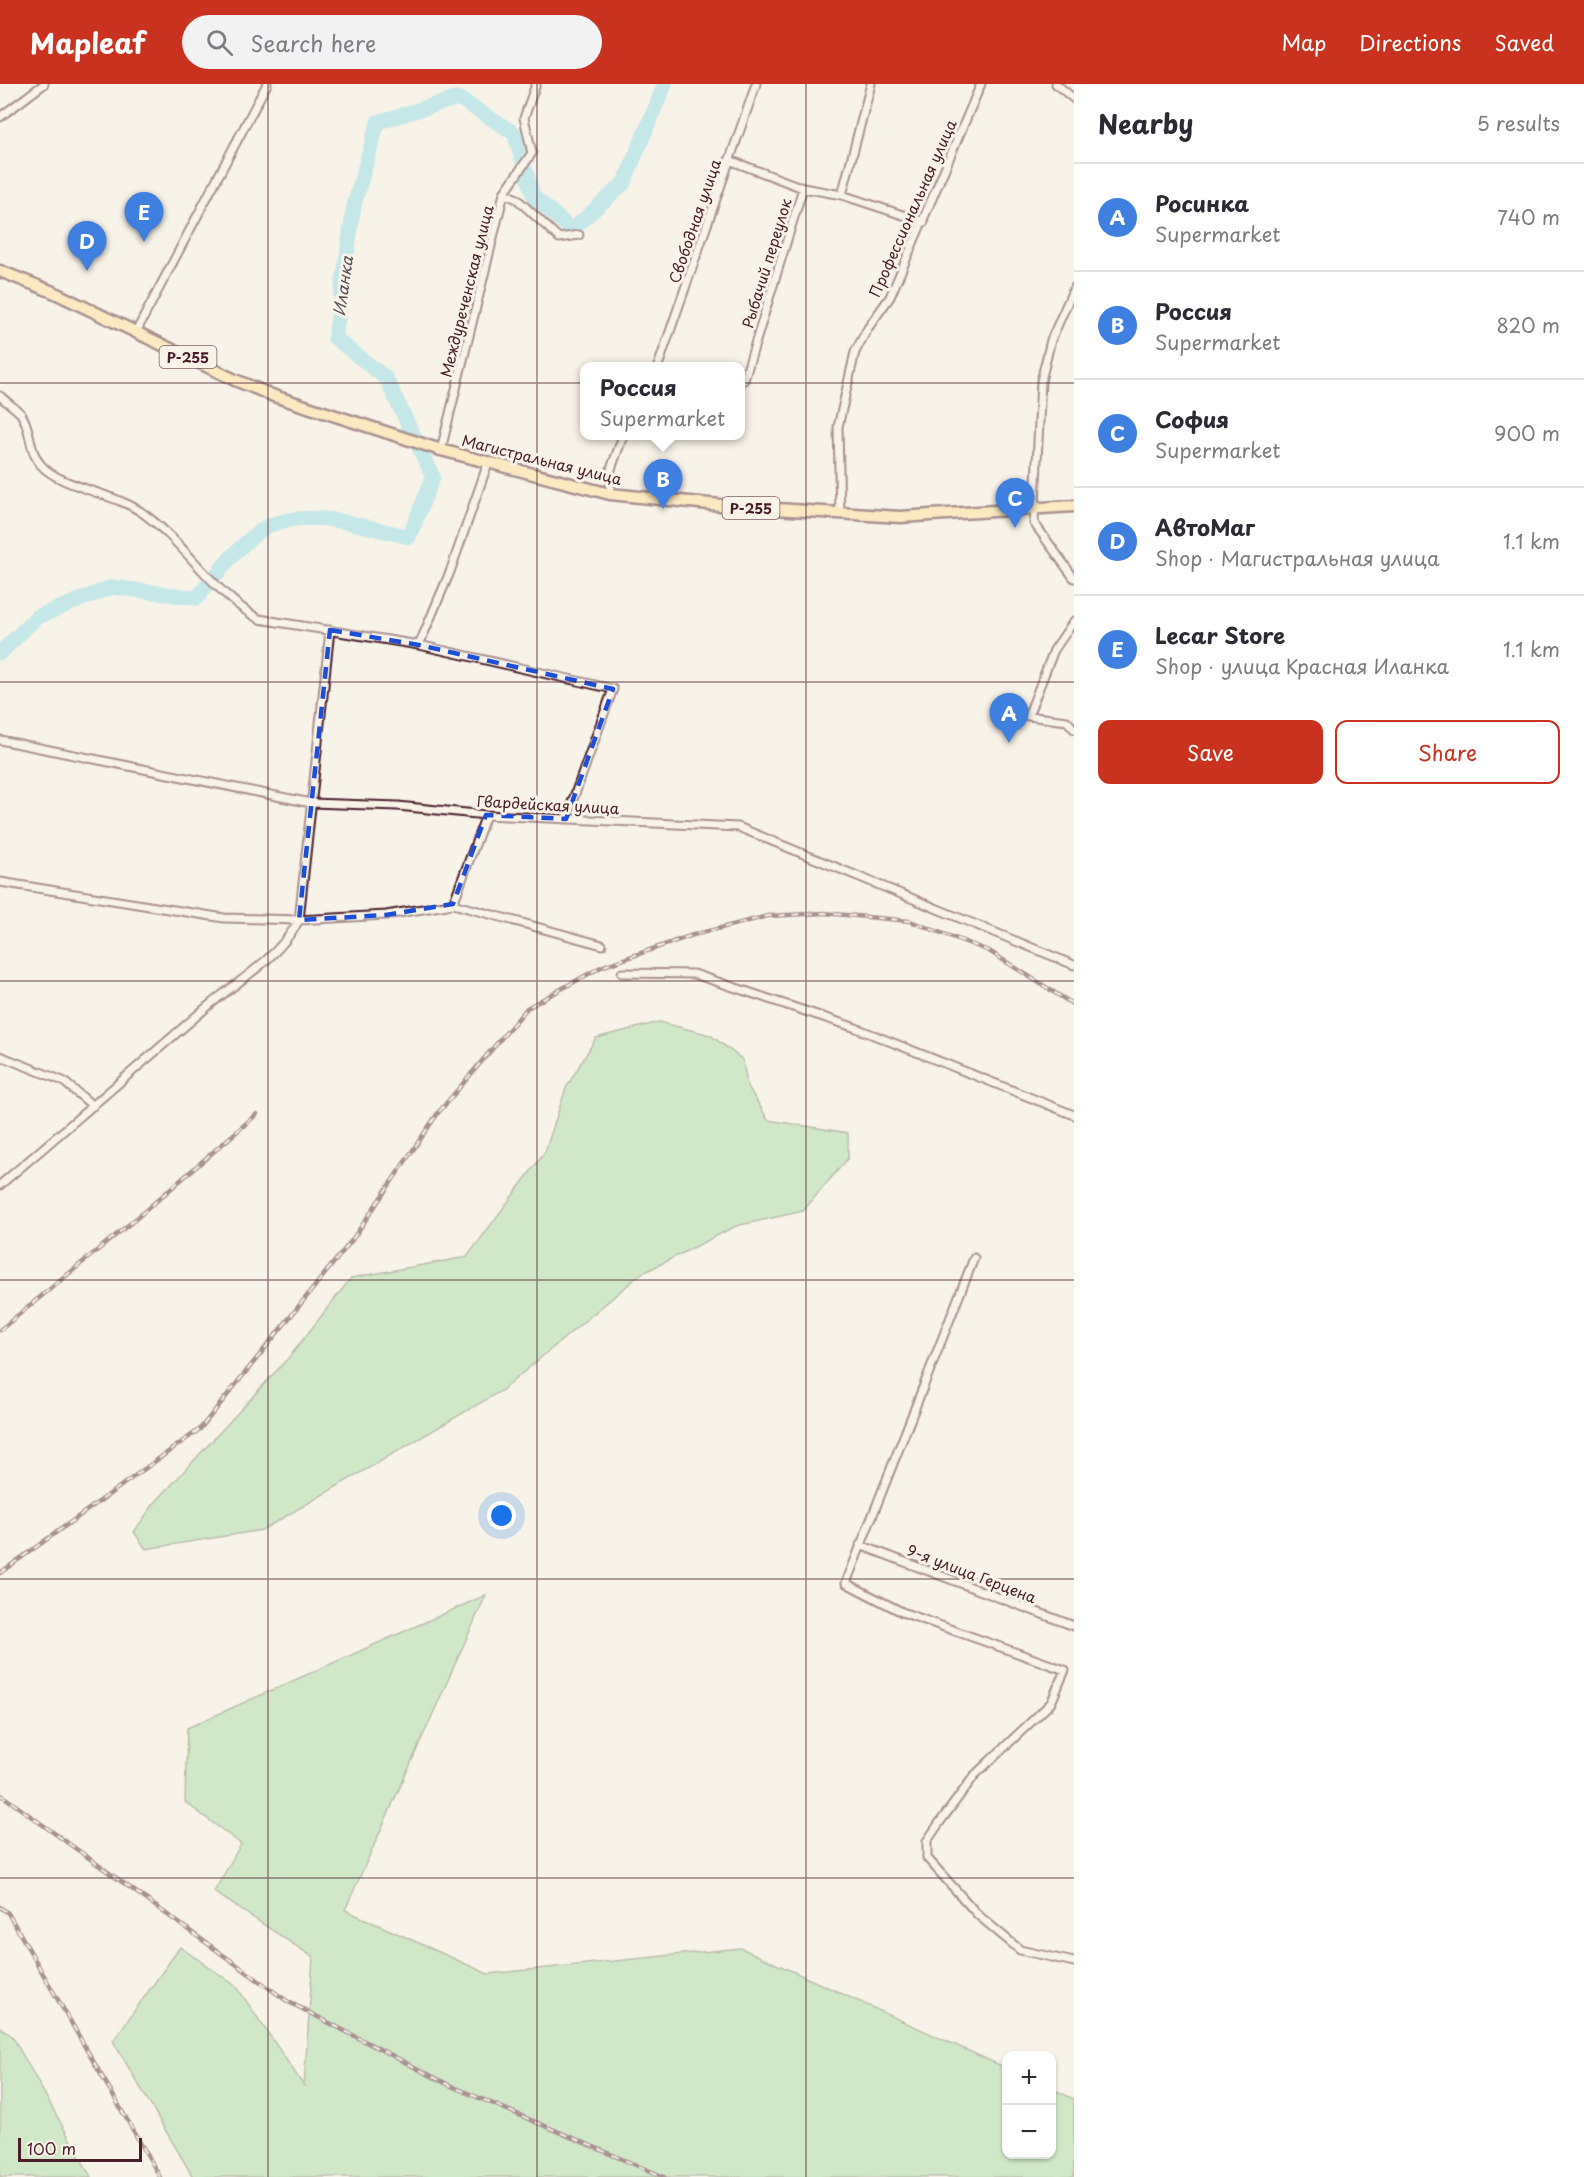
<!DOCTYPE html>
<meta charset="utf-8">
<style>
:root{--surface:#fff;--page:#f2f2f3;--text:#2b2b33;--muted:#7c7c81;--line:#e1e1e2;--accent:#c8321e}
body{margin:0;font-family:"Playpen Sans",sans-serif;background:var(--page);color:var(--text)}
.controls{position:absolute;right:18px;bottom:18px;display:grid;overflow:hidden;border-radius:12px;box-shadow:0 2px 4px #0004}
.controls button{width:54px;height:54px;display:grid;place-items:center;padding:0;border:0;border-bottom:2px solid var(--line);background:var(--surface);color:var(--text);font:30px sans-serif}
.scale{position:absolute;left:18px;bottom:15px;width:124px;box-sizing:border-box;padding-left:6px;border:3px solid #4a1f2b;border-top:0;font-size:16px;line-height:21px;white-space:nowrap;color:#4a1f2b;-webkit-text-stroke:4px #f7f3e8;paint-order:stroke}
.you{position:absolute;left:502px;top:1432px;width:21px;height:21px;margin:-15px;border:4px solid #fff;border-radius:50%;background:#1a73e8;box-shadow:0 0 0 9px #1a73e833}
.badge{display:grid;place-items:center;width:39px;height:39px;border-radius:50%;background:var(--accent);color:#fff;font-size:20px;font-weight:700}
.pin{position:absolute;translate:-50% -50px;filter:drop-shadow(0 2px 3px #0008)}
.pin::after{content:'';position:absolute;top:32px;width:21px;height:18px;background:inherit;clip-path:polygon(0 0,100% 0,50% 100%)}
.popup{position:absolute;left:580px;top:278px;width:165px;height:78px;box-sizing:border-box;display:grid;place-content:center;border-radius:12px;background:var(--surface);filter:drop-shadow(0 2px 4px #0005);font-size:20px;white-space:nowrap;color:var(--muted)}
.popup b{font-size:22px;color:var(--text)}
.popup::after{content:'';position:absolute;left:50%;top:100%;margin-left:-12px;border:12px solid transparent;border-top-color:var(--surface)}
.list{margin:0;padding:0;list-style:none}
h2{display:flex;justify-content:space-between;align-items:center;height:78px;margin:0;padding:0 24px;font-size:26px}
h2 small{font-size:20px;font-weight:400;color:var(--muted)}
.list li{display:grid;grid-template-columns:39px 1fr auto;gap:18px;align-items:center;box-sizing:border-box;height:108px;padding:0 24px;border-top:2px solid var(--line)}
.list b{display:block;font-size:22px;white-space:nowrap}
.list p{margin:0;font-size:20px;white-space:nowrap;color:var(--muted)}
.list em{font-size:20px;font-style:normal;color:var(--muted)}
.actions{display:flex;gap:12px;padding:18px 24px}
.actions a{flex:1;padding:14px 0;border:2px solid var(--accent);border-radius:12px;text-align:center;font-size:21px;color:var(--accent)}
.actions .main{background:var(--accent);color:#fff}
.icon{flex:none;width:33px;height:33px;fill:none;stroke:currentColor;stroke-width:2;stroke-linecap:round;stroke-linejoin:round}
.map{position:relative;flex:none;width:1074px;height:2093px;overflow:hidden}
header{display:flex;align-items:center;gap:36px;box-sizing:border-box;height:84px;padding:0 30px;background:var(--accent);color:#fff}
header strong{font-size:28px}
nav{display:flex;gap:33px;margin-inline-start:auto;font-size:21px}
.search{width:420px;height:54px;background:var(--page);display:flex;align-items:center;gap:15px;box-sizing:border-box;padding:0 21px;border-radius:33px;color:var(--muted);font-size:22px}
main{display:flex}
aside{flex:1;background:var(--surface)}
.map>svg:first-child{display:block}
</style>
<header>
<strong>Mapleaf</strong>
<div class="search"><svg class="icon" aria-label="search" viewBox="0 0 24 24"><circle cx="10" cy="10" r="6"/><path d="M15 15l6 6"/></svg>Search here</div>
<nav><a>Map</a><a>Directions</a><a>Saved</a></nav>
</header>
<main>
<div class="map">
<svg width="1074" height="2093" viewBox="0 0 1074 2093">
<rect width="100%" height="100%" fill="#f7f3e8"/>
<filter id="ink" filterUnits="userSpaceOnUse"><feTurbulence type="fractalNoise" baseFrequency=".0167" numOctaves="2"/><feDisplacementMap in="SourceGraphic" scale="12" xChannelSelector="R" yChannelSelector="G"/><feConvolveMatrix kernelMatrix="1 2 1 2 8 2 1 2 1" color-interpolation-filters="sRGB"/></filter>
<g filter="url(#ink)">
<path fill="#a0dca3" stroke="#757e67" stroke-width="1.5" d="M 659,938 L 710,951 L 743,976 L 747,1001 L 768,1036 L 848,1049 L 848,1074 L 803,1127 L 736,1142 L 641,1190 L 501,1307 L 262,1446 L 146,1465 L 134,1448 L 153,1421 L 291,1271 L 351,1194 L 467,1173 L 545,1068 L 566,1004 L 596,954 Z
M 486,1511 L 345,1826 L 488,1890 L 741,1864 L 1006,1984 L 1006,2070 L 1052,2070 L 1052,2005 L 1074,2015 L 1074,2093 L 193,2093 L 113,1957 L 180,1863 L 236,1902 L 304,2002 L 313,1873 L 214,1808 L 241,1760 L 185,1718 L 187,1644 Z
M 0,1943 L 12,1952 L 91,2093 L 0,2093 Z"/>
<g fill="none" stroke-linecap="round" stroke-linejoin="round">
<path stroke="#8bd9e9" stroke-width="15" d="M 0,569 L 37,533 L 112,503 L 197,514 C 213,494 249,448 273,440 C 318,425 365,443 409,453 L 433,393 L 386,294 L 335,254 L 354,121 L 378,38 L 458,14 L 514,49 L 534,113 L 572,146 L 624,99 L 665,0"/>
<g stroke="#4a1f2b" stroke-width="11">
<path id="minor" d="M 1056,0 L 1074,15
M 0,33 L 44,0
M 729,76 L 803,104 L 842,111 L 924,138
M 504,109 L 532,69 L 524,34 L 536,0
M 842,111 L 871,0
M 1074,204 L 1051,256 L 1041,297 L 1034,439 L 1074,494
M 136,248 L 267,0
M 658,282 L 756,0
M 744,296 L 803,104
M 0,312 C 6,318 16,324 21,330 C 32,345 28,367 41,381 C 61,404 117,409 144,430 C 187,461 213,509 259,535 L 419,561 L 450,488 L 488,379
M 441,366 L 504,109 L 517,115 L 559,154 L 579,151
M 610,410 L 611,385 L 623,352
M 840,430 L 838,343 L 855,268 L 868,244 L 890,213 L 981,0
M 1074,537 L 1054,566 L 1028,632 L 1067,637 L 1074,645
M 419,561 L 613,605 L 566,735
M 0,656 L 311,719 L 398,722 L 486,731 L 738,743 L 1074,881
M 0,798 L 224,834 L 299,836 L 386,831 L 453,820 L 602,861
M 453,820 L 486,731
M 622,889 L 694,890 L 856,944 L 1074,1031
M 0,972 L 63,997 L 93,1022
M 0,1101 C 70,1042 138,982 207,923 C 240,895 278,875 299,836 L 330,546
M 974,1174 L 846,1499 L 902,1528 L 1065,1586 L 1051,1619 L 975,1691 L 940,1738 L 927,1757 L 927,1774 L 978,1831 L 1020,1866 L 1074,1878
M 860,1461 L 1074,1542"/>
</g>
<g stroke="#4a1f2b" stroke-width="15">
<path id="primary" d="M 0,187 L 53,208 L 235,296 L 274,312 L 441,366 L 610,410 L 730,422 L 900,433 L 1074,422"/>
</g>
<use href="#minor" stroke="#f7f3e8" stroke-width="7"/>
<use href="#primary" stroke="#ffdd96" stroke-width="10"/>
<g stroke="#4a1f2b" stroke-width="4.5">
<path id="rail" d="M 0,1246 L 138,1133 L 257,1030
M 0,1489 L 200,1345 L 352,1156 L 438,1029 L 527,924 L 601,883 L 693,851 L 768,832 L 824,829 L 910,837 L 989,867 L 1074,921
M 0,1710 L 287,1917 L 449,2001 L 664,2093
M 0,1823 L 8,1829 L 160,2093"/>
</g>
<use href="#rail" stroke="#f7f3e8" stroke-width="2" stroke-dasharray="7" stroke-linecap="butt"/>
</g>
</g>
<path d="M0 0H1074V2093H0ZM 330,546 L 419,561 L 613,605 L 566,735 L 486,731 L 453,820 L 386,831 L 299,836 Z" fill="#f7f3e8" fill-opacity=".55" fill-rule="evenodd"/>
<path fill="none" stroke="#1d4ed8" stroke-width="4.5" stroke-dasharray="12 8" stroke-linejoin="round" d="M 330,546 L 419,561 L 613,605 L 566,735 L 486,731 L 453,820 L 386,831 L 299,836 Z"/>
<path fill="none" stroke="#4a1f2b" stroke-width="1.5" stroke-opacity="0.55" d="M 268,0 L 268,2093M 537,0 L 537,2093M 806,0 L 806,2093M 0,299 L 1074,299M 0,598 L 1074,598M 0,897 L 1074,897M 0,1196 L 1074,1196M 0,1495 L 1074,1495M 0,1794 L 1074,1794"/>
<g text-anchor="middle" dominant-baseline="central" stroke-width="6" stroke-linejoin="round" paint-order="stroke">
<g fill="#f7f3e8" stroke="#7e5f64" stroke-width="1.5">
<rect x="159.5" y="262" width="57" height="22" rx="4.5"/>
<rect x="722.5" y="413" width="57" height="22" rx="4.5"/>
</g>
<g font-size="14" font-weight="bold" fill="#4a1f2b">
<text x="188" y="273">Р-255</text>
<text x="751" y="424">Р-255</text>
</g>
<g font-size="15" fill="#4a1f2b" stroke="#f7f3e8">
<text transform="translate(912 124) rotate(-66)">Профессиональная улица</text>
<text transform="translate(694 137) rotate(-71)">Свободная улица</text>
<text transform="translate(766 179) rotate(-73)">Рыбачий переулок</text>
<text transform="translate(466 207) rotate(-76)">Междуреченская улица</text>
<text transform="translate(542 375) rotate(14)">Магистральная улица</text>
<text transform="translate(548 720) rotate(3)">Гвардейская улица</text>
<text transform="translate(972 1489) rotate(21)">9-я улица Герцена</text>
</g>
<g font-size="16" font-style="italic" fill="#5a4e5a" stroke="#f7f3e8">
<text transform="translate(342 202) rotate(-82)">Иланка</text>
</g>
</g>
</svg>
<div class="controls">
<button>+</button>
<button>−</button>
</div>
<div class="scale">100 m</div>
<div class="you"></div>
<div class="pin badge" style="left:1009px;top:659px;background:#3f7fe0">A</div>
<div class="pin badge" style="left:663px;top:425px;background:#3f7fe0">B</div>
<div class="popup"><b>Россия</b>Supermarket</div>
<div class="pin badge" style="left:1015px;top:444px;background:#3f7fe0">C</div>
<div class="pin badge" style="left:87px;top:187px;background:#3f7fe0">D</div>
<div class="pin badge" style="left:144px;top:158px;background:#3f7fe0">E</div>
</div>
<aside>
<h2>Nearby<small>5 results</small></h2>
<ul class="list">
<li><span class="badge" style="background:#3f7fe0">A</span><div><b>Росинка</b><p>Supermarket</p></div><em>740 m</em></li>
<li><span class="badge" style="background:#3f7fe0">B</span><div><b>Россия</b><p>Supermarket</p></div><em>820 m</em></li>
<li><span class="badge" style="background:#3f7fe0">C</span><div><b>София</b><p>Supermarket</p></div><em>900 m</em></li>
<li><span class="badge" style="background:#3f7fe0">D</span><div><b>АвтоМаг</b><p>Shop · Магистральная улица</p></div><em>1.1 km</em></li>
<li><span class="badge" style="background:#3f7fe0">E</span><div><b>Lecar Store</b><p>Shop · улица Красная Иланка</p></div><em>1.1 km</em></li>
</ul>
<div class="actions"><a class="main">Save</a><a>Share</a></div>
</aside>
</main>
